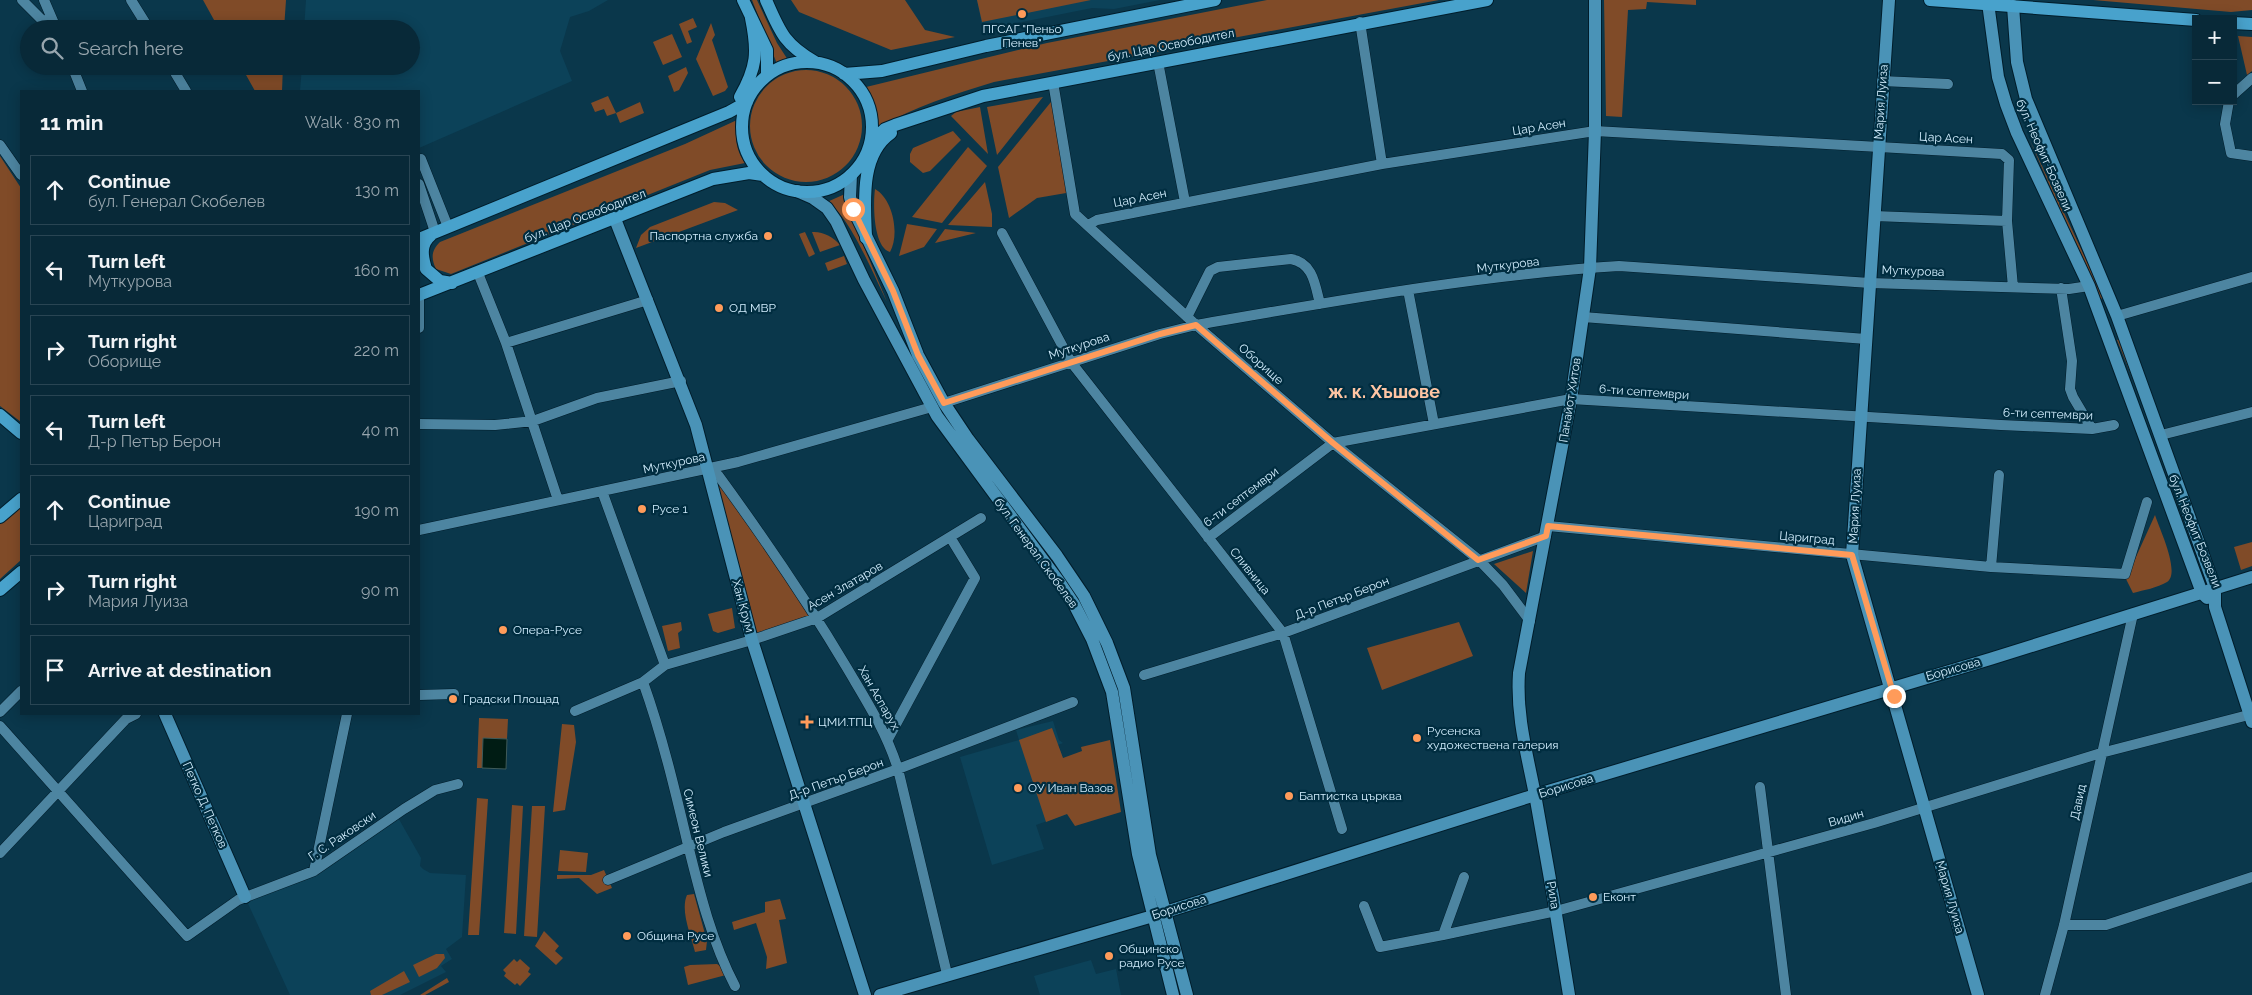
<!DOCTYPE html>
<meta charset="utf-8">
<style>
:root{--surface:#082938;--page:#113140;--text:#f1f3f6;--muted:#98a6ae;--line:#294553}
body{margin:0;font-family:Raleway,sans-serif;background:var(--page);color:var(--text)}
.controls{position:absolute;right:15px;top:15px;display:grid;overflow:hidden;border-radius:0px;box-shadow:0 2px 12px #0003}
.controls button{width:45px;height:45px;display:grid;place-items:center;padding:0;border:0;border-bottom:1px solid var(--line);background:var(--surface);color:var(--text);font:25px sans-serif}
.stop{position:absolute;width:15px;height:15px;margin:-11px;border:4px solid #ff9b5a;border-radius:50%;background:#fff}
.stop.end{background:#ff9b5a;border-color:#fff;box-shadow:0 1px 5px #0008}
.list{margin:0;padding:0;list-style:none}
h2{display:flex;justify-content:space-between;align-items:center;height:65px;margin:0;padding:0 20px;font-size:21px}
h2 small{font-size:16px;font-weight:400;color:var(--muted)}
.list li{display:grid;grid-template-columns:32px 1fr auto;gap:15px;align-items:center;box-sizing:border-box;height:70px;margin:0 10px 10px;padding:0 10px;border:1px solid var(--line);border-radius:0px}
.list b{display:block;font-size:19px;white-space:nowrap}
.list p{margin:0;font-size:16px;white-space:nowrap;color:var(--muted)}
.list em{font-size:16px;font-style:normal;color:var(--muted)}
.icon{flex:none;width:28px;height:28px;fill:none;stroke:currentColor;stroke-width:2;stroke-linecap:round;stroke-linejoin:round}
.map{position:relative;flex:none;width:2252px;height:995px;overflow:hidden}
.search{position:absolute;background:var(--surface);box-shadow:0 2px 12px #0003;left:20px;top:20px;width:400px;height:55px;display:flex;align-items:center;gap:12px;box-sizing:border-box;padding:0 18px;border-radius:28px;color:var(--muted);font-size:19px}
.panel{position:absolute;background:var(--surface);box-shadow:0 2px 12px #0003;left:20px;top:90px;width:400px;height:625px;border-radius:0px}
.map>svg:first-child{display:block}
</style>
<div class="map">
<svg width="2252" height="995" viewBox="0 0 2252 995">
<rect width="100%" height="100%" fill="#0a374b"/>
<path fill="#0c4259" d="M 306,0 L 608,0 L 589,11 L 570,17 L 560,51 L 572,81 L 419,148 L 419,91 L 300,91 L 302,66 L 411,66 L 411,29 L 304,29 Z
M 977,0 L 1160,0 L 1114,9 L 1092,8 L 983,30 Z
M 1053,721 L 1059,740 L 1063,743 L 1058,745 L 1063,758 L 1073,812 L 1036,825 L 1044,849 L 992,865 L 960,757 L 1019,740 L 1016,730 Z
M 396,814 L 421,858 L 420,866 L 423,869 L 430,873 L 466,875 L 462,937 L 446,949 L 452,959 L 441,966 L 446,972 L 400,995 L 290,995 L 245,897 L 314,871 Z
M 1091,960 L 1096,974 L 1116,969 L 1121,995 L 1040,995 L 1034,976 Z"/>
<path fill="#804b28" d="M 203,0 L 286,0 L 284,29 L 219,29 Z
M 752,0 L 757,0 L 777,43 L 788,60 L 777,64 Z
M 791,0 L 905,0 L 925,30 L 955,37 L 891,50 L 799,12 Z
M 977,0 L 1091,0 L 982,22 Z
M 1267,0 L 1439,0 L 994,82 C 953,95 914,106 877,129 L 873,104 L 862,88 L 1047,43 Z
M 1604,0 L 1696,0 L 1696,5 L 1647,2 L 1646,9 L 1628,10 L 1622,117 L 1606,116 Z
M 2093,0 L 2252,0 L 2252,10 L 2231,12 Z
M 693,18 L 697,27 L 688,31 L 692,42 L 687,44 L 679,24 Z
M 711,23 L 715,35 L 712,40 L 728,87 L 725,91 L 713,96 L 696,59 Z
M 672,34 L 682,57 L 663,65 L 653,42 Z
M 2238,36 L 2252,37 L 2252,71 L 2247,75 Z
M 241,66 L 283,66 L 282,91 L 255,91 Z
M 686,67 L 688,73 L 679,90 L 674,92 L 668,76 Z
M750 126a56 56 0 1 1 112 0a56 56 0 1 1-112 0Z
M 608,96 L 616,113 L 640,102 L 644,113 L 620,123 L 616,113 L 607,116 L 604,109 L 595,112 L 591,103 Z
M 1043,97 L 997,155 L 987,107 Z
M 1055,97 L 1072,192 L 1037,198 L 1009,218 L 998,167 Z
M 980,107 L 988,154 L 951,116 L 956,112 Z
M 737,120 C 735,136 735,149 745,163 L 710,170 L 451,274 L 436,269 C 431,258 431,251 440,242 L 685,144 Z
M 953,131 L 961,140 L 930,171 L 923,173 L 910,162 L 910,154 L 913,148 Z
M 2029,138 L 2104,298 L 2099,299 Z
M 968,147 L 987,166 L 942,223 L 912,217 Z
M 0,156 L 21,188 L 21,422 L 0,406 Z
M 985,182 L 992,214 L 992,227 L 948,225 Z
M 875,189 C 893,199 900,234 890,252 C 873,247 873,203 875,189 Z
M 845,194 L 854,223 L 887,302 C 875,278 849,214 827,202 Z
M 714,202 L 725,203 L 738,210 L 636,248 L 641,235 L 650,227 Z
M 907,224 L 937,229 L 924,247 L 899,256 Z
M 945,229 L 976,233 L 935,243 Z
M 805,232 L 815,254 L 809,257 L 799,234 Z
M 812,232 C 822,231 834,237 840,245 L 820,252 Z
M 844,256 L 847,264 L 828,271 L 825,263 Z
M 2122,338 L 2162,451 L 2117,340 Z
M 709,468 L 817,618 L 752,640 Z
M 21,505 L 21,560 L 0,579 L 0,524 Z
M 2155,515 C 2159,528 2181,573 2167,582 C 2157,588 2144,590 2133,593 L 2126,579 Z
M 2252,542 L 2252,566 L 2241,570 L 2234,547 Z
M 1533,551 L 1526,593 L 1494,564 Z
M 732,608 L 735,628 L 718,633 L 713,631 L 708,614 Z
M 681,622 L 682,630 L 678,633 L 680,648 L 668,651 L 662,626 Z
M 1459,622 L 1473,656 L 1382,690 L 1367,648 Z
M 479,718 L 508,719 L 507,739 L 483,738 L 482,768 L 477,768 Z
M 562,724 L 574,725 L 576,742 L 565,810 L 553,812 Z
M 1052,728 L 1063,758 L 1082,751 L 1081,747 L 1110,740 L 1121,812 L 1075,826 L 1067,814 L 1046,822 L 1019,740 Z
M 477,798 L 488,799 L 479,935 L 468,935 Z
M 512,805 L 523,806 L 516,934 L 504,933 Z
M 532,806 L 545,806 L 537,937 L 524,936 Z
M 560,850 L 588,853 L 586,872 L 558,871 Z
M 604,870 L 612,888 L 597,894 L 579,878 L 557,879 L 557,875 L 591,875 Z
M 694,894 L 707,941 L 706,950 L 695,952 C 691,935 680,911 687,895 Z
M 780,899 L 786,919 L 779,920 L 787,963 L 766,969 L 767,957 L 756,923 L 734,930 L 732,922 L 765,912 L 765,902 Z
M 544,931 L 559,946 L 555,951 L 563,958 L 556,965 L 535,946 Z
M 436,954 L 444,954 L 445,958 L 437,968 L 419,977 L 413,965 Z
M 514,959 L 517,962 L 520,959 L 530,968 L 528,972 L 531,974 L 520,986 L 517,983 L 515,985 L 504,976 L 506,973 L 503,970 Z
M 717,964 L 720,966 L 726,975 L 688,985 L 684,967 L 690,965 Z
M 404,971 L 410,982 L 382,995 L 371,995 L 370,991 Z
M 447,978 L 449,982 L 425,995 L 420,995 Z"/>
<path fill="#001c14" stroke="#3f5b5a" d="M 483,738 L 507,739 L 506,769 L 482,768 Z"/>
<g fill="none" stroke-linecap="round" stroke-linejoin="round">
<g stroke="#011d2b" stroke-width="11">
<path id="street" d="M 22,0 L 41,19 L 56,27
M 44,0 L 56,28
M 131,0 L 149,29
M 1360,22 L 1382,164
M 1158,62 L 1185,202
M 72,66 L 82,91
M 171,66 L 186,91
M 1882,81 L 1948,84
M 1053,82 L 1075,214 L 1196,325 L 1333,443 L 1479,560 L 1503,585 L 1530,621
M 2233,95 L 2252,78
M 2229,101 L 2225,124 L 2231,153 L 2252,156
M 0,145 L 21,175
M 419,161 L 421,159 L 448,227
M 419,184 L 435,232
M 1874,216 L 2007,221
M 1088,225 L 1097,220 L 1382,164 L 1595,131 L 2002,154 L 2009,160 L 2007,221 L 2013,287
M 1002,233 L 1071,362 L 1283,633 L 1342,829
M 478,273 L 506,343 L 558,500
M 2061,288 L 2072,361 L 2070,389 L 2073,397 L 2092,429
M 1408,290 L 1434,424
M 2117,316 L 2252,277
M 1187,317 L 1210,271 L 1218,267 L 1291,259 C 1313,263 1315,284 1320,304
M 1583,317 L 1866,339
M 419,328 L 419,295
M 506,343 L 648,300
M 944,403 L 1160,334 L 1196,325 C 1336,301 1477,275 1619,266 L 1870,283 L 2069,289 L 2089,286
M 419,424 L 495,425 L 533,421 L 597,398 L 681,381
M 2161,435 L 2252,412
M 710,473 L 718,475 C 764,538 807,601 847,668 C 867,702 886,731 898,769 L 947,974
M 602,491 L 665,665
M 1548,526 L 1991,567 L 2125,574 L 2147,502
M 419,530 L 738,462 L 932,407
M 1208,538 L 1333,443 L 1571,399 L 2001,425 L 2092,429 L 2114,425
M 1991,567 L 1999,475
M 1144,675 L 1283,633 L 1546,536
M 643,682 C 662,735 675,790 688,845 C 700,894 712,942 735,986
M 419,695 L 454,694
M 575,711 L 643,682 L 665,665 L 752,640 L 817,618 L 981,518
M 0,712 L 21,691
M 0,726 L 187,936 L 238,900 L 314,871 L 404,809 L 435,790 L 458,784
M 888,739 L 975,578 L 950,537
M 1760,787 L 1786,995
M 0,853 L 126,719 L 136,714
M 314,871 L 347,714
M 608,880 L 724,832 L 898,769 L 1073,702
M 1364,906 L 1380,947 L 1443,935 L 1464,877
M 2064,925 L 2106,925 L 2252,877
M 1443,935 L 1556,911 L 1874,823 L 2101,753 L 2252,714
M 2045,995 L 2064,925 L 2133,614"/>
</g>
<g stroke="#011d2b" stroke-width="14">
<path id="secondary" d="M 1889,0 L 1852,555 L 1978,995
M 1988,3 L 1998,77 L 2006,104 L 2017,133 L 2089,286 L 2202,593 L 2207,598
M 2013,6 L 2017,62 L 2026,99 L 2117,316 L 2215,588 L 2215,607 L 2252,722
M 851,175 L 850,197 L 853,209 L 893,291 L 918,355 L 944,403 L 968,439 L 1057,556 L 1084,596 L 1107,643 L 1124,688 L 1150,855 L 1187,995
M 797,191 L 813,198 L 827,208 L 836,221 L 864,280 L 937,416 L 1060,583 L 1074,604 L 1092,639 L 1112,692 L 1138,854 L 1173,995
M 615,219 L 696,425 L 752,640 L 865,995
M 165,714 L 245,897
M 880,995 L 1153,916 L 1535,795 L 1990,659 L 2252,577
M 1569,995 C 1559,930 1548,865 1536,800 C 1528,757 1516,718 1519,673 L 1571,399 L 1590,268 L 1595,131 L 1595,0"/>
</g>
<g stroke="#011d2b" stroke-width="14">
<path id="primary" d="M 743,0 L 767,50 L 767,75
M 766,0 C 780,32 784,44 815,62
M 1930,0 L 2196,20
M 2233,23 L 2252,24
M742 127a65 65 0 1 1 130 0a65 65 0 1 1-130 0Z
M 844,74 L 882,71 L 986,46 L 1215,0
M 740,97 C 757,67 758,52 751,18
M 870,143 L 885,129 L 895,125 L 983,96 L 1487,0
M 431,235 C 420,244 422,256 426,269 L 440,281 L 452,283
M 866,238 C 865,205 859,155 891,133
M 419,239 L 729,112 L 747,102
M 419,295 L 713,179 L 749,173 L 763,175
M 0,415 L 21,433
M 0,517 L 21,499
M 0,590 L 21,572"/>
</g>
<use href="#street" stroke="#4d85a1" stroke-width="10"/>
<use href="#secondary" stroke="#4a93b7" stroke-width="12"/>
<use href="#primary" stroke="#48a2cc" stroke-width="12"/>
</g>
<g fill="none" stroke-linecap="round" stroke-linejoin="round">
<path stroke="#ff9b5a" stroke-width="6" d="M 853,209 L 893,291 L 918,355 L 944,403 L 1160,334 L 1196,325 L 1333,443 L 1478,560 L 1546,536 L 1548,526 L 1852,555 L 1894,696"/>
</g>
<g fill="#ff9b5a" stroke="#002d40" stroke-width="2">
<circle cx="1022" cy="14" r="5"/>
<circle cx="768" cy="236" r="5"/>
<circle cx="719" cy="308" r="5"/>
<circle cx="642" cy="509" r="5"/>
<circle cx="503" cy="630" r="5"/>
<circle cx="453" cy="699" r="5"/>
<path d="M804.5 714.5h5v5h5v5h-5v5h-5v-5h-5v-5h5z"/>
<circle cx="1417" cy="738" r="5"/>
<circle cx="1018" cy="788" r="5"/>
<circle cx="1289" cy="796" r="5"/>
<circle cx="1593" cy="897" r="5"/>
<circle cx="627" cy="936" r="5"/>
<circle cx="1109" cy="956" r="5"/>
</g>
<g text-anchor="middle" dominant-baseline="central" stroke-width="4.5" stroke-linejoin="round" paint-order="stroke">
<g font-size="12" fill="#d2eefe" stroke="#002d40" text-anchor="start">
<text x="1022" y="29" text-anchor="middle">ПГСАГ "Пеньо<tspan x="1022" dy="14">Пенев"</tspan></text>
<text x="758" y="236" text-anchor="end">Паспортна служба</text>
<text x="729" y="308">ОД МВР</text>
<text x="652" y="509">Русе 1</text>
<text x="513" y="630">Опера-Русе</text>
<text x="463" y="699">Градски Площад</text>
<text x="818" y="722">ЦМИ.ТПЦ</text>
<text x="1427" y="731">Русенска<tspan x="1427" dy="14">художествена галерия</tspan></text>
<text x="1028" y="788">ОУ Иван Вазов</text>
<text x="1299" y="796">Баптистка църква</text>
<text x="1603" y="897">Еконт</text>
<text x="637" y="936">Община Русе</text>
<text x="1119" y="949">Общинско<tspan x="1119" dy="14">радио Русе</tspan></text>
</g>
<g font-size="12" fill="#d2eefe" stroke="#002d40">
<text transform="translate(1171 45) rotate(-11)">бул. Цар Освободител</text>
<text transform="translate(1881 102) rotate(-86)">Мария Луиза</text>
<text transform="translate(1539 127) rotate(-9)">Цар Асен</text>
<text transform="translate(1946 138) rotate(3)">Цар Асен</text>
<text transform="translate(2044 155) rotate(66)">бул. Неофит Бозвели</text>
<text transform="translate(1140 198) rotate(-11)">Цар Асен</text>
<text transform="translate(585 216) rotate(-21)">бул. Цар Освободител</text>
<text transform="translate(1508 265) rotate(-7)">Муткурова</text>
<text transform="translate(1913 271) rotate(2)">Муткурова</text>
<text transform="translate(1079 346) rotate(-18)">Муткурова</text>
<text transform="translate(1261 364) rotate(41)">Оборище</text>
<text transform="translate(1644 392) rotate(4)">6-ти септември</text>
<text transform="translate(1570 400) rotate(-81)">Панайот Хитов</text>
<text transform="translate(2048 414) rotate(2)">6-ти септември</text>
<text transform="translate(674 463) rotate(-12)">Муткурова</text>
<text transform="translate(1241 497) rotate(-37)">6-ти септември</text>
<text transform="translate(1855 506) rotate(-87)">Мария Луиза</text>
<text transform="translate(2195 531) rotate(68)">бул. Неофит Бозвели</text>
<text transform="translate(1807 538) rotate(5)">Цариград</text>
<text transform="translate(1036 553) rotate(54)">бул. Генерал Скобелев</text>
<text transform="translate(1250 571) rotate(51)">Сливница</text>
<text transform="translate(845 586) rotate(-30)">Асен Златаров</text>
<text transform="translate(1342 598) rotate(-21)">Д-р Петър Берон</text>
<text transform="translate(743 606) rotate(75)">Хан Крум</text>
<text transform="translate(1953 669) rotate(-16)">Борисова</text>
<text transform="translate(879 698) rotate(60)">Хан Аспарух</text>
<text transform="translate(836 779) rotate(-20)">Д-р Петър Берон</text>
<text transform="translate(1566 786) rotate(-17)">Борисова</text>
<text transform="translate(2078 802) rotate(-78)">Давид</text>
<text transform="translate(205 805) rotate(66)">Петко Д. Петков</text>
<text transform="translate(1846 818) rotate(-16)">Видин</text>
<text transform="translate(698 833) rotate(76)">Симеон Велики</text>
<text transform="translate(342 836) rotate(-34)">Г. С. Раковски</text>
<text transform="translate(1553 895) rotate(80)">Рила</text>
<text transform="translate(1950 897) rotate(74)">Мария Луиза</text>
<text transform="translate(1179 907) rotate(-18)">Борисова</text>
</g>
<g font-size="18" font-weight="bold" fill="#fec5a3" stroke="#002d40">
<text x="1384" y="391">ж. к. Хъшове</text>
</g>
</g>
</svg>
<div class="controls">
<button>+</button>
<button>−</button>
</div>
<div class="stop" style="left:853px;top:209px"></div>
<div class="stop end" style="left:1894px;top:696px"></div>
<div class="search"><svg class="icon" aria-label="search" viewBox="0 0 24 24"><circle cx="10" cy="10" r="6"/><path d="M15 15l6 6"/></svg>Search here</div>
<section class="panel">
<h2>11 min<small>Walk · 830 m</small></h2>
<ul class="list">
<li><svg class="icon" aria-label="ahead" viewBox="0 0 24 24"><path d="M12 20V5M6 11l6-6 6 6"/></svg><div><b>Continue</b><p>бул. Генерал Скобелев</p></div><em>130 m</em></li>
<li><svg class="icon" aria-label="left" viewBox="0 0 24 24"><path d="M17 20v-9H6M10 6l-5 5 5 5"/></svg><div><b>Turn left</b><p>Муткурова</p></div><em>160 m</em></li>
<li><svg class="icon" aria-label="right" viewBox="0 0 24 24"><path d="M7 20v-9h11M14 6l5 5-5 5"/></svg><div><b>Turn right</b><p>Оборище</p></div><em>220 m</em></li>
<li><svg class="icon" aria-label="left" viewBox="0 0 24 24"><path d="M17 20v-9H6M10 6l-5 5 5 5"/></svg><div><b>Turn left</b><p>Д-р Петър Берон</p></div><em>40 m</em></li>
<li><svg class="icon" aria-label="ahead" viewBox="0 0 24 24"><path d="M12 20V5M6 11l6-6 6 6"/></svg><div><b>Continue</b><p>Цариград</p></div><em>190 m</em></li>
<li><svg class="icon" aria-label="right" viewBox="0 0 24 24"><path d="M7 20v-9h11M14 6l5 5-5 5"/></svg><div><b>Turn right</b><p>Мария Луиза</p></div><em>90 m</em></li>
<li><svg class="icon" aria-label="arrive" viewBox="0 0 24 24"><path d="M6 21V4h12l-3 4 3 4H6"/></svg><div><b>Arrive at destination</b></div></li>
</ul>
</section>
</div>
